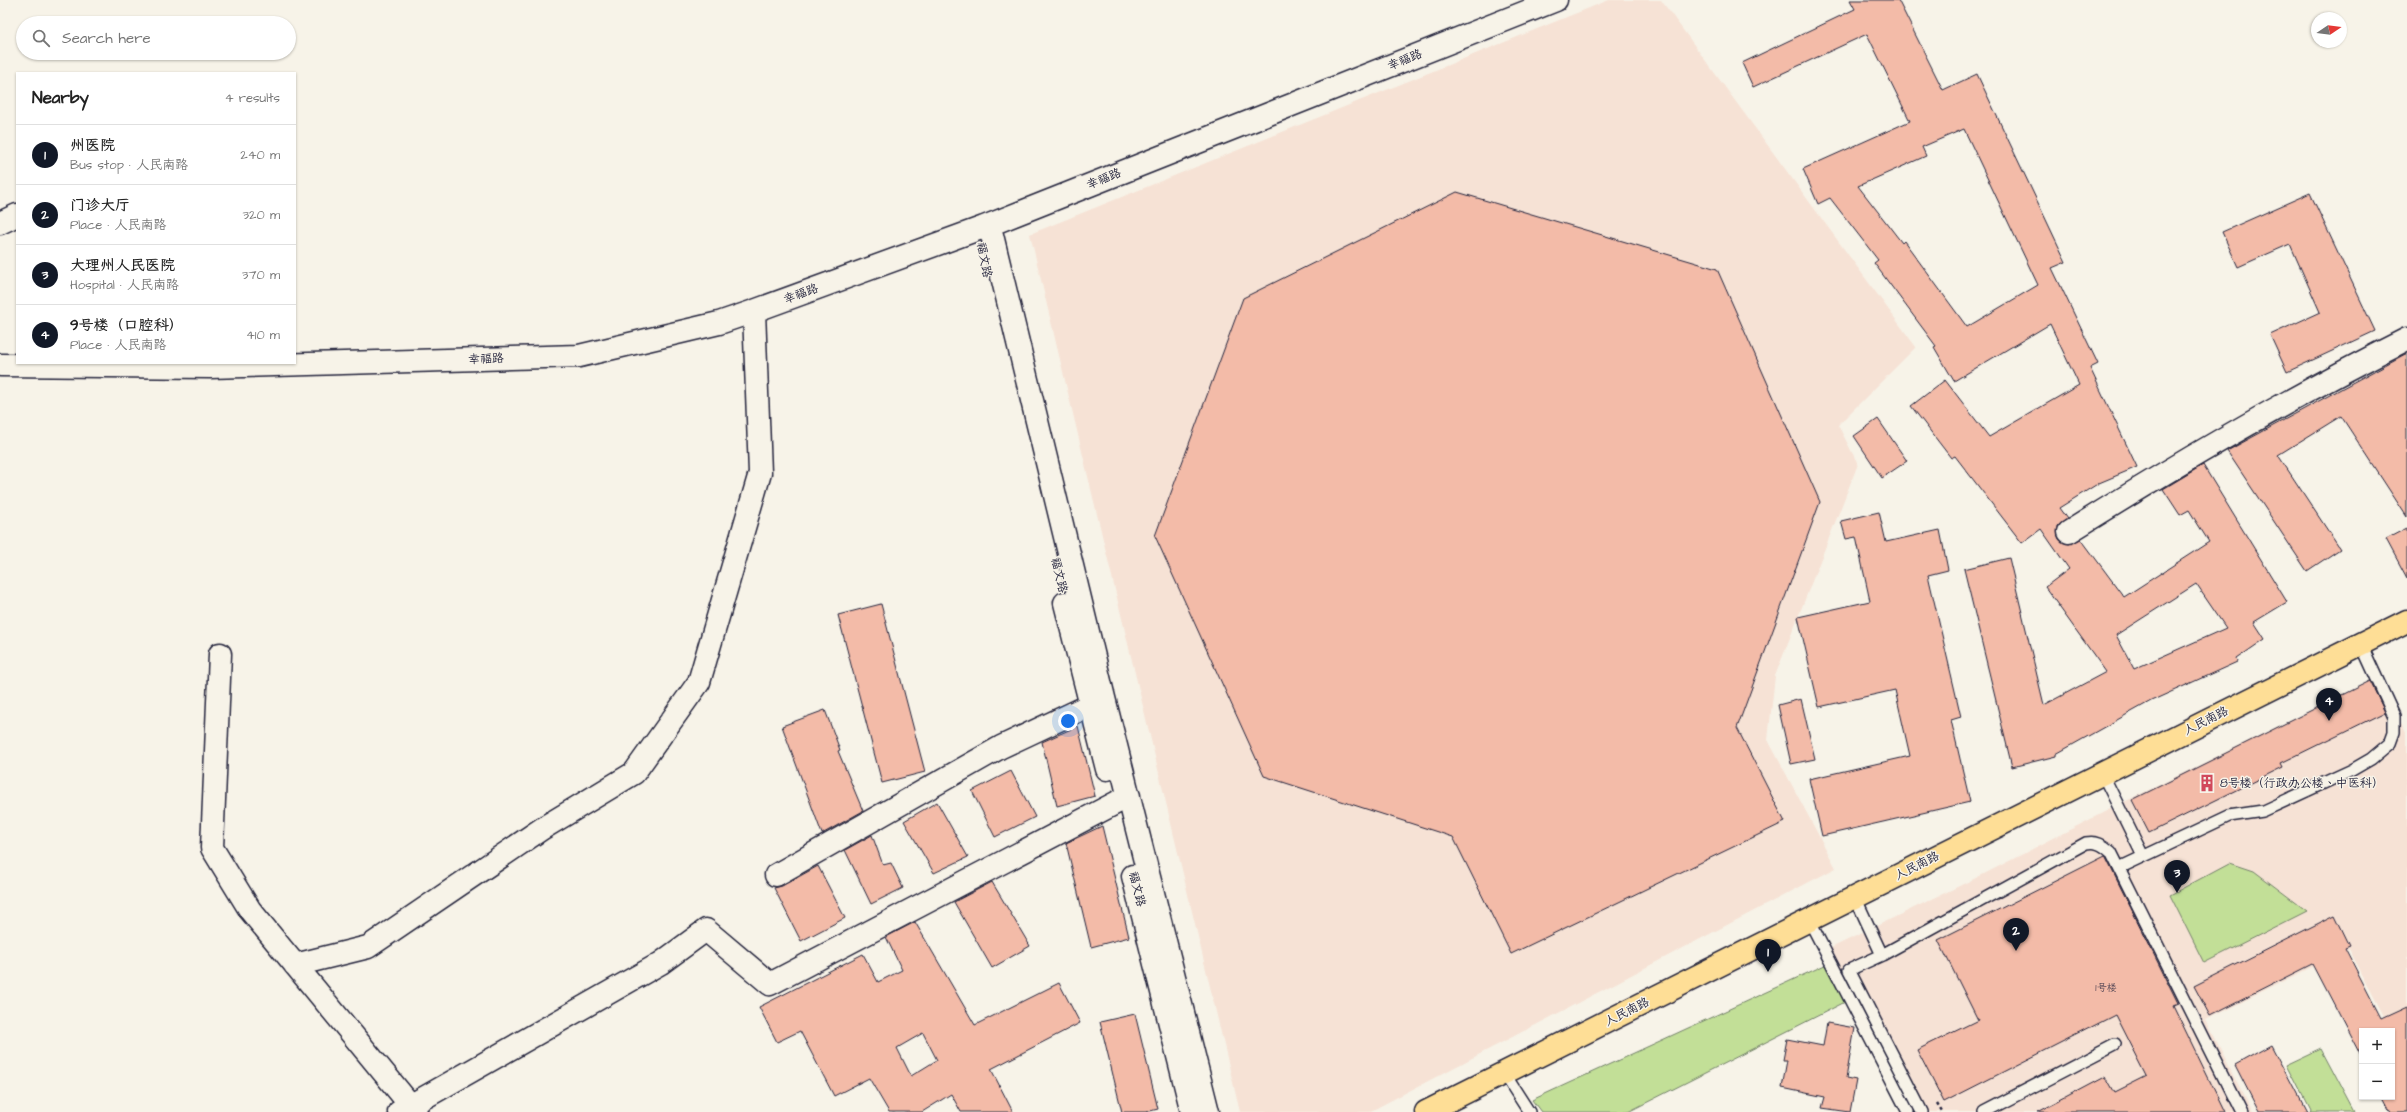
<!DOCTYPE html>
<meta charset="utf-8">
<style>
:root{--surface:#fff;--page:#f2f2f2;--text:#222;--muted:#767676;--line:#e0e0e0;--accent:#111827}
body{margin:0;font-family:"Architects Daughter","LXGW WenKai TC",sans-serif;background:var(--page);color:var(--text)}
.controls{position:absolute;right:12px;bottom:12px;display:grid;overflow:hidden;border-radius:0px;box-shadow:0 1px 3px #0004}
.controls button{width:36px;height:36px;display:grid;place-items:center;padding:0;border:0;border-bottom:1px solid var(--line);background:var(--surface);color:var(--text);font:20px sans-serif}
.compass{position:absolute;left:2311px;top:12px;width:36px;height:36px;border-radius:50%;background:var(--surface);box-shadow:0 1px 3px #0004;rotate:77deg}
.you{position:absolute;left:1068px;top:721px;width:14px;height:14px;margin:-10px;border:3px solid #fff;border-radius:50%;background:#1a73e8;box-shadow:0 0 0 6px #1a73e833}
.badge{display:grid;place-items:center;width:26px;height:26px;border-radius:50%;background:var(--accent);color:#fff;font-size:13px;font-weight:700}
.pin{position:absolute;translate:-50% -33px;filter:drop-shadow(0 1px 2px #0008)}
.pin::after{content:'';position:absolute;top:21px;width:14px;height:12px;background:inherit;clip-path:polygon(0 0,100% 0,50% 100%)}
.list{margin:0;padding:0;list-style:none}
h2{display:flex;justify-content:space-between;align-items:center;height:52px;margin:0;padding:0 16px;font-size:17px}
h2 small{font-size:13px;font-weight:400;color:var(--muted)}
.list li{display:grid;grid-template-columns:26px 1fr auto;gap:12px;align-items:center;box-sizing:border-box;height:60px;padding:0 16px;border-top:1px solid var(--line)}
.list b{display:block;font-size:15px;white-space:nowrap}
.list p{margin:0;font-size:13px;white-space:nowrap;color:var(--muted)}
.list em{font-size:13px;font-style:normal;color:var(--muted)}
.icon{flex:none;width:22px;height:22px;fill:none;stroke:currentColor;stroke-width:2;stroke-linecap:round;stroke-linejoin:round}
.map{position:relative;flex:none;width:2407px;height:1112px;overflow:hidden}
.search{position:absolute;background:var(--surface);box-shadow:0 1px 3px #0004;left:16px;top:16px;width:280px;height:44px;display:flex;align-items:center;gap:10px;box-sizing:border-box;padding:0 14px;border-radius:22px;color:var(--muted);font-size:15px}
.panel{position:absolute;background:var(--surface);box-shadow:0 1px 3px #0004;left:16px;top:72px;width:280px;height:292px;border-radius:0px}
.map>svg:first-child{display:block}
</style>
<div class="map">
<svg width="2407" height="1112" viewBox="0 0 2407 1112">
<rect width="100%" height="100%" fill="#f7f3e8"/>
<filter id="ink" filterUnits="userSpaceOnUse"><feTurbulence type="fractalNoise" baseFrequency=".025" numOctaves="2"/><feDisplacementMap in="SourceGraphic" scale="8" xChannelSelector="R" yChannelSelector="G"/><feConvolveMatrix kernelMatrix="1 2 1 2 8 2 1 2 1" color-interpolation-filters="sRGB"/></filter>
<g filter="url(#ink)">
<path fill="#f6e2d5" d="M 1609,0 L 1661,0 L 1916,347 L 1838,425 L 1858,464 L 1775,676 L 1768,740 L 1836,868 L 1369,1112 L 1240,1112 L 1030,234 Z
M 2379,677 L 2407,735 L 2407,1060 L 2349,949 L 2206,1020 L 2252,1112 L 1915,1112 L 1831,948 L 1982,875 L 2118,805 Z"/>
<path fill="#c2df97" stroke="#728069" d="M 2230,863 L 2254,871 L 2307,911 L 2204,963 L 2170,895 Z
M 1827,964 L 1847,1001 L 1628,1112 L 1541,1112 L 1532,1100 Z
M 2322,1048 L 2356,1112 L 2308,1112 L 2309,1110 L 2286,1065 Z"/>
<path fill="#f3bba8" stroke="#22223b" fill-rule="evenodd" d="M 1850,0 L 1898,0 L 1943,90 L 1977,74 L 2066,262 L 2052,268 L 2098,364 L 2090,368 L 2137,467 L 2099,483 L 2059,508 L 2067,519 L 2058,526 L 2059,539 L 2069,544 L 2081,539 L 2124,597 L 2209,542 L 2189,510 L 2180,515 L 2163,489 L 2203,465 L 2287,602 L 2254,622 L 2265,639 L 2236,659 L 2237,662 L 2151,701 L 2056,754 L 2056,756 L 2012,767 L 1964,569 L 2009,558 L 2044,705 L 2106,672 L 2045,587 L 2069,569 L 2041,529 L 2022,543 L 1955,456 L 1951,458 L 1911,406 L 1945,380 L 1989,437 L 2079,385 L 2050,324 L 1954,381 L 1934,347 L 1936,346 L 1874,263 L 1878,260 L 1830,198 L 1818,204 L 1803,169 L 1910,121 L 1867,34 L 1753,87 L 1742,63 L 1855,9 ZM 1964,129 L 2038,285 L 1967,327 L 1904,241 L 1902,243 L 1858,186 L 1926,156 L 1922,147 ZM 2196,584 L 2226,628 L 2134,669 L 2116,635 Z
M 1457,192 L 1717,269 L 1820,502 L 1737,728 L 1785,822 L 1511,954 L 1453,837 L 1264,776 L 1155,536 L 1243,298 Z
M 2310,193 L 2375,331 L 2287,372 L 2270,335 L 2320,312 L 2290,244 L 2238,267 L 2222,232 Z
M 2407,353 L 2407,517 L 2341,416 L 2278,455 L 2340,549 L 2307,571 L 2227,451 Z
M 1878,419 L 1907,461 L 1882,478 L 1854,436 Z
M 1879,512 L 1886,542 L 1940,530 L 1948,570 L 1928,575 L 1961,717 L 1951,720 L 1970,802 L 1822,836 L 1809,779 L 1910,756 L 1895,690 L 1819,707 L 1798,617 L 1870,601 L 1856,537 L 1846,539 L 1841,521 Z
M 2407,528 L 2407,578 L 2386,539 Z
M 881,604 L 925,772 L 882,783 L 838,615 Z
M 2370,681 L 2385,712 L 2281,763 L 2283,767 L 2149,833 L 2132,800 Z
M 1801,699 L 1815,759 L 1791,764 L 1778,705 Z
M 825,710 L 840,750 L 838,751 L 863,811 L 822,834 L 782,726 Z
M 1078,726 L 1095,796 L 1057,806 L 1042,742 Z
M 1011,771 L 1035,817 L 995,837 L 972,791 Z
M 937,802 L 968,857 L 934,873 L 904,821 Z
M 1102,826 L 1129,937 L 1091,947 L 1066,843 Z
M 872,835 L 883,865 L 891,863 L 903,888 L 871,904 L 845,850 Z
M 2105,856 L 2178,1003 L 2173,1005 L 2225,1112 L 2037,1112 L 2105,1076 L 2114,1092 L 2146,1076 L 2115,1015 L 1944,1102 L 1917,1050 L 1978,1020 L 1938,940 Z
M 818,866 L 845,918 L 801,941 L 774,888 L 782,886 Z
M 992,882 L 1030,946 L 992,968 L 954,902 Z
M 2335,915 L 2350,946 L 2345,948 L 2381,1018 L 2407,1006 L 2407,1112 L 2390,1112 L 2382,1097 L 2392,1097 L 2392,1031 L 2362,1031 L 2362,1058 L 2313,964 L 2210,1016 L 2194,986 Z
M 915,922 L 975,1025 L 1059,983 L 1080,1023 L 991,1069 L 1013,1112 L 961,1112 L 951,1094 L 922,1112 L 889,1112 L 869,1078 L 834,1096 L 800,1031 L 777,1042 L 759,1007 L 863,954 L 878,982 L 902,970 L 886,937 ZM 923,1033 L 937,1060 L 911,1076 L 897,1048 Z
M 1135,1014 L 1158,1109 L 1146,1112 L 1122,1112 L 1100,1022 Z
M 1827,1023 L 1855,1028 L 1846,1078 L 1856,1080 L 1850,1112 L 1822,1108 L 1825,1097 L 1782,1088 L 1787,1060 L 1783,1060 L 1787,1039 L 1823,1046 Z
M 2271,1045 L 2306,1112 L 2259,1112 L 2235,1065 Z"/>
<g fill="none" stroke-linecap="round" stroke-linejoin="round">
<g stroke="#22223b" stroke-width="14">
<path id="lane" d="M 2102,773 L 2143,856
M 2119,868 L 2229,816 L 2263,811 L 2352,770 L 2371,759 L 2390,743 L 2394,732 L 2394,716 L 2361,644
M 1855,897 L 1882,955
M 1809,920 L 1908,1112
M 1504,1073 L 1529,1112
M 1922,1112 L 1849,970 L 1882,955 L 2086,843 C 2097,841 2103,845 2111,852 L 2241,1112
M 1984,1112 L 2115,1044"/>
</g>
<g stroke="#22223b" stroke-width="25">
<path id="street" d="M 0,223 L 17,215
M 984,227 L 992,235 L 1104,698 L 1208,1112
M 0,365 L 210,367 L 579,356 L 719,323 L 754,311 L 984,227 L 1556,0
M 2069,532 C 2179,463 2291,397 2407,339
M 1065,603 L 1107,769
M 220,654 L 212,848 L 250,910 L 416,1112
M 776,875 L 1001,747 L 1103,699
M 1133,876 L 1192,1112
M 295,965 L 368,947 L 543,828 L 634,773 L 699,682 L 760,473 L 754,311
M 399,1112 L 661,963 L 706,930 L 770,984 L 1129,796"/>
</g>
<g stroke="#22223b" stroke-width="25">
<path id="primary" d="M 1426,1112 L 2407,621"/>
</g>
<path stroke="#22223b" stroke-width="2.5" stroke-dasharray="3 3" stroke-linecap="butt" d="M 1937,1104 L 1942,1112"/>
<use href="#lane" stroke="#f7f3e8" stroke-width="11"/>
<use href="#street" stroke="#f7f3e8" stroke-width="22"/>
<use href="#primary" stroke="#fede96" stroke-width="22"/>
</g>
</g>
<defs>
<g id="building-bare" transform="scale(1.38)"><path d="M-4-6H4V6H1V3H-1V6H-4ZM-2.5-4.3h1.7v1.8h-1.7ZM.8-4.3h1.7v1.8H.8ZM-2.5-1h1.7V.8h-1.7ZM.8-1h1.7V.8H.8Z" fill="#d1495b" stroke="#f7f3e8" stroke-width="2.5" paint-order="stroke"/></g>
</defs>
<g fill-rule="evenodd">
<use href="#building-bare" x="2207" y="783"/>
</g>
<g text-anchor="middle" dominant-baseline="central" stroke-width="3" stroke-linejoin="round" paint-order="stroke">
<g font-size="10" fill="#564856">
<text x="2106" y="988">1号楼</text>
</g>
<g font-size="12" fill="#22223b" stroke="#f7f3e8">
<text transform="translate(1405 60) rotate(-22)">幸福路</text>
<text transform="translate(1104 179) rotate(-22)">幸福路</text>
<text transform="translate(984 260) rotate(79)">福文路</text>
<text transform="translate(801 294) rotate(-20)">幸福路</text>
<text transform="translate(486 359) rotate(-2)">幸福路</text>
<text transform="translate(1059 575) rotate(77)">福文路</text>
<text transform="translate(2206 721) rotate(-27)">人民南路</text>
<text transform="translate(1917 866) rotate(-27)">人民南路</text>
<text transform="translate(1137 889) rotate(76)">福文路</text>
<text transform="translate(1627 1012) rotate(-27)">人民南路</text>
</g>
<g font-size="12" fill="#22223b" stroke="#f7f3e8" text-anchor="start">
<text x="2220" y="783">8号楼（行政办公楼、中医科）</text>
</g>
</g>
</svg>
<div class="controls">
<button>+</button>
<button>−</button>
</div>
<svg class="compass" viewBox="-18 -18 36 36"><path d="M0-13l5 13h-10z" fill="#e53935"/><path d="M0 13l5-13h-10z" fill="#767676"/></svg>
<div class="you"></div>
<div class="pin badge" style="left:1768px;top:972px">1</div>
<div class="pin badge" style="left:2016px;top:951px">2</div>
<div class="pin badge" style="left:2177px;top:893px">3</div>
<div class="pin badge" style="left:2329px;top:721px">4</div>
<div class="search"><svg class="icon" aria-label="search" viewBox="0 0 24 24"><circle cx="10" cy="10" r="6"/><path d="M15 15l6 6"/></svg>Search here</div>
<section class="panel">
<h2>Nearby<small>4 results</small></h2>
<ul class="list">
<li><span class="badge">1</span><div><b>州医院</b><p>Bus stop · 人民南路</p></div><em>240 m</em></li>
<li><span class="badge">2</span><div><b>门诊大厅</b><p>Place · 人民南路</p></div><em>320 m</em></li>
<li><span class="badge">3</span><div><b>大理州人民医院</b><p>Hospital · 人民南路</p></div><em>370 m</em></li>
<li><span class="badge">4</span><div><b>9号楼（口腔科）</b><p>Place · 人民南路</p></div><em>410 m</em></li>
</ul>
</section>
</div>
